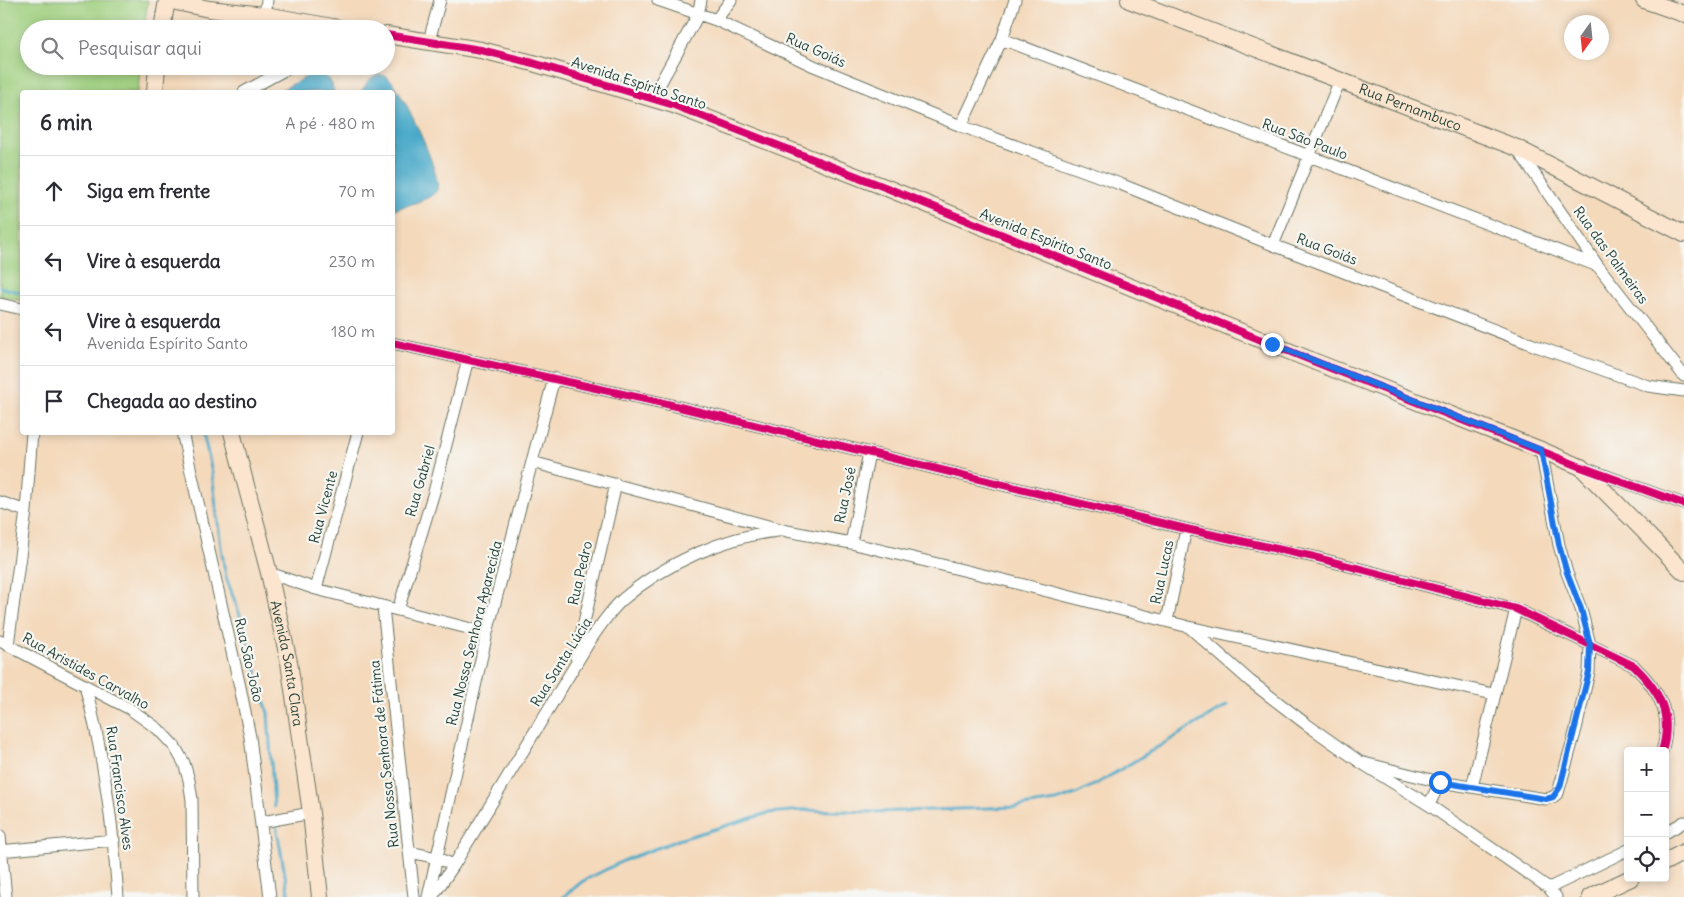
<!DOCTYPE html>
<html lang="pt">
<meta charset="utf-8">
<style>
:root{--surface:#fff;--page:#f2f2f3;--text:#2b2b33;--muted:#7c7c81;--line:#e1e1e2}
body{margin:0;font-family:Delius,sans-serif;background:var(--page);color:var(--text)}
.controls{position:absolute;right:15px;bottom:15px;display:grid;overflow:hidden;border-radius:5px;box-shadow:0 2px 8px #0003}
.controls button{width:45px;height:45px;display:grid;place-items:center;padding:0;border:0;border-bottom:1px solid var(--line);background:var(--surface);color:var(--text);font:25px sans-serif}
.compass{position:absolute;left:1564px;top:15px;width:45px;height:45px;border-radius:50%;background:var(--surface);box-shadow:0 2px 8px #0003;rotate:195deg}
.stop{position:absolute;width:15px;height:15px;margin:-11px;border:4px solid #1a73e8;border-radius:50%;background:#fff}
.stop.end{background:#1a73e8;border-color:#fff;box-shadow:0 1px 5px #0008}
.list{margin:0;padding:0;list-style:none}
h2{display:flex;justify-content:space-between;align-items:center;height:65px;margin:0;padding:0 20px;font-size:21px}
h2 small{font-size:16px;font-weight:400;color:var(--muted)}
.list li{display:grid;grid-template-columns:32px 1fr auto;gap:15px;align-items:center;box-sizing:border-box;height:70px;padding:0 20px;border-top:1px solid var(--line)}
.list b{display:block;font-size:19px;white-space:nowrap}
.list p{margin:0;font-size:16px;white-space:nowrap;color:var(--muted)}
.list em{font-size:16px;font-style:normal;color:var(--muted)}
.icon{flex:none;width:28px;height:28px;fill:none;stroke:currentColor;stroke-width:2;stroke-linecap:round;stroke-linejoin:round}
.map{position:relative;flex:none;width:1684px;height:897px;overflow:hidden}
.search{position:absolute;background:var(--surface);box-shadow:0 2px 8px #0003;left:20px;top:20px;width:375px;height:55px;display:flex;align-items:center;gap:12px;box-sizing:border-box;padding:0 18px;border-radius:28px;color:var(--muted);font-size:19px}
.panel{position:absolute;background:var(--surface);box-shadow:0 2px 8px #0003;left:20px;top:90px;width:375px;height:345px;border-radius:5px}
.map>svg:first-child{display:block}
</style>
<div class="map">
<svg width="1684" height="897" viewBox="0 0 1684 897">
<rect width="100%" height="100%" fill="#f6f6f2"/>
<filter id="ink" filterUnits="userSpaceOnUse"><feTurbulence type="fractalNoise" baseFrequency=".02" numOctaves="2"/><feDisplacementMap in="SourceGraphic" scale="10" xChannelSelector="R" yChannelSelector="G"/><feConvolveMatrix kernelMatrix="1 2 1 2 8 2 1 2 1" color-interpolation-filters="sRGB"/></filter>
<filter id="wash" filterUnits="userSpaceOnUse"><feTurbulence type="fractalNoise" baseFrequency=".0096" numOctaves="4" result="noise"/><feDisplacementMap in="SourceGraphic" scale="20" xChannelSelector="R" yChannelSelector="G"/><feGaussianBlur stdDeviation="1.12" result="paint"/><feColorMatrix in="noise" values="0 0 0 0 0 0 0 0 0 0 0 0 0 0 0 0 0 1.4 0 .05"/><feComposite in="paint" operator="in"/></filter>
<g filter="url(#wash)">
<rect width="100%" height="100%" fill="#f4d9bb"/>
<path fill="#9fcf7e" stroke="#5f8659" d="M 0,0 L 148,0 L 144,29 L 29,29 L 29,66 L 140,66 L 138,92 L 22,92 L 22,301 L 0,296 Z"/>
<path fill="#4baac9" stroke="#35747e" d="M 317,73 C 329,75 332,82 334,92 L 277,92 L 312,74 Z
M 374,76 C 380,74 384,75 389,78 C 401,88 443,176 437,190 C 432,200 403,206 393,210 L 392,92 L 361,92 L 368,81 Z"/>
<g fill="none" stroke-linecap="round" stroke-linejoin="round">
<path stroke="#4baac9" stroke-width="3" d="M 0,287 L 22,293
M 203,432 L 212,473 L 221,548 L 226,577 L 241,618 L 268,713 L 274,807
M 276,825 L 289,897
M 563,897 L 583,881 L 625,860 L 678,840 L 768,813 L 802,810 L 875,812 L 1016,807 L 1056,801 L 1076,794 L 1098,783 L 1228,705"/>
</g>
</g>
<g filter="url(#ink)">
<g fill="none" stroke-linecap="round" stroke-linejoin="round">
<g stroke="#6a7463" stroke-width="13">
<path id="street" d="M 658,0 L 716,20 L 814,66 L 961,126 L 1120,184 L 1273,245 L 1536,346 L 1648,386 L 1684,391
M 265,15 L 267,0
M 716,20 L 731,0
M 1002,39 L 1598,266
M 429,41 L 440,0
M 244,92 L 292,66
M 652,98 L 698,15 L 701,0
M 961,126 L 1002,39 L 1015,0
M 1518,150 L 1598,266 L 1684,376
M 1273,245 L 1340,80
M 0,304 L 22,309
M 392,343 L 663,403 L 1186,529 L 1314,557 L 1516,609 L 1634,666 C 1660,691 1673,715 1662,751
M 182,432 L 240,687 L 250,737 L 270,897
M 532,462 L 787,531 L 851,543 L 1004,580 L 1189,627 L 1493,694
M 1585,468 L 1684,504
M 0,502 L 26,511
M 851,543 L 869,453
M 269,573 L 316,589 L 487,633
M 316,589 L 358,432
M 383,607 L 414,897
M 398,610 L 434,492 L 468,359
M 1167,621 L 1186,529
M 1190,628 L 1250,681 L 1306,724 L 1360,762 L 1429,805 L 1549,888 L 1556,897
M 0,641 L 130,709 L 158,729 L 175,747 L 184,763 L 189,780 L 192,800 L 193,897
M 8,645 L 26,511 L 32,432
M 576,657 L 616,484
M 85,685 C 104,755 113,825 118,897
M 1360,762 L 1440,782 L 1546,799 L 1553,797 L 1558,793 L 1576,729 L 1589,672 L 1590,644 L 1581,609 L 1567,573 L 1559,545 L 1541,450
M 1472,787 L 1516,609
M 1429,805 L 1440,782
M 262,822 L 311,813
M 1665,833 L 1684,822
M 0,836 L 6,897
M 0,851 L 114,840
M 410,852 L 437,858 L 454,865
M 1549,888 L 1628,850
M 428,897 L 487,633 L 554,378
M 432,897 L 454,865 L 591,639 C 600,626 610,611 622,600 C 662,565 725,536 778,531"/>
</g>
<g stroke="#6a7463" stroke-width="18">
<g id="secondary">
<path d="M 167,0 L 209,9 L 265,15 L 344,29"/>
<path id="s1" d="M 1129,0 L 1517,148 L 1684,234"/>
<path d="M 1644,0 L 1684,14"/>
<path d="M 162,29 L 167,0"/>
<path d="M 386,35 L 481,50 L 533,63 L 674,105 L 887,188 L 1318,363 L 1541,450 L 1581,467 L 1684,572"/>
<path d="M 155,92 L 157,66"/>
<path id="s2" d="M 232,432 L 269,573 L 289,662 L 311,813 L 320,897"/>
<path d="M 1665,862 L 1684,852"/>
<path d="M 1590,897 L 1631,878"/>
</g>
</g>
<use href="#street" stroke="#fff" stroke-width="11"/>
<use href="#secondary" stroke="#fbe5cf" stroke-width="16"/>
<g stroke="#f6f6f2" stroke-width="11">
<path id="cycleway" d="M 386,35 L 481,50 L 533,63 L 674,105 L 887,188 L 1318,363 L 1581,467 L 1684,504
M 392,343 L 663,403 L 1186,529 L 1314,557 L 1516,609 L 1634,666 C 1660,691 1673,715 1662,751"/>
</g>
<use href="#cycleway" stroke="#d6006c" stroke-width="8"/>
</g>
</g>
<g fill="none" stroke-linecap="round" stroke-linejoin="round" filter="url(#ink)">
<path stroke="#1a73e8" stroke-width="6" d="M 1272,344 L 1541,450 L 1559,545 L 1567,573 L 1581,609 L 1590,644 L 1589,672 L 1560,787 L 1553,797 L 1546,799 L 1440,782"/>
</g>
<g text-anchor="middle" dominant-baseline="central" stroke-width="4.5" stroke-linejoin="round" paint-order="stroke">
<g font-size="14" fill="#1f3d34" stroke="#f6f6f2">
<text transform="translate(816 50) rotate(24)">Rua Goiás</text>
<text transform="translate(639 83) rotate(18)">Avenida Espírito Santo</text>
<text stroke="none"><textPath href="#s1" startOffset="301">Rua Pernambuco</textPath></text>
<text transform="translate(1305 139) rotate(21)">Rua São Paulo</text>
<text transform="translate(1046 239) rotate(22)">Avenida Espírito Santo</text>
<text transform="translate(1327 249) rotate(21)">Rua Goiás</text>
<text transform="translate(1611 255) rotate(54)">Rua das Palmeiras</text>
<text transform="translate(420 481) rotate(-74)">Rua Gabriel</text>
<text transform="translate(845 495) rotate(-78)">Rua José</text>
<text transform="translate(323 507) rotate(-75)">Rua Vicente</text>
<text transform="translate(1162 572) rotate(-78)">Rua Lucas</text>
<text transform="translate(580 573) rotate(-77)">Rua Pedro</text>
<text transform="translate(474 633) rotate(-76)">Rua Nossa Senhora Aparecida</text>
<text transform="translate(249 660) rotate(77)">Rua São João</text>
<text transform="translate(561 662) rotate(-58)">Rua Santa Lúcia</text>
<text stroke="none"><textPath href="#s2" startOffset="238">Avenida Santa Clara</textPath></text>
<text transform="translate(86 671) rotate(29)">Rua Aristides Carvalho</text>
<text transform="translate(384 754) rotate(-96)">Rua Nossa Senhora de Fátima</text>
<text transform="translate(120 788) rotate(82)">Rua Francisco Alves</text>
</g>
</g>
</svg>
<div class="controls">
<button>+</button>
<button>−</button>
<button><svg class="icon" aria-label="locate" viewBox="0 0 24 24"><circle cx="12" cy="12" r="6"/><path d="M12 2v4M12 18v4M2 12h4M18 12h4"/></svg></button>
</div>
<svg class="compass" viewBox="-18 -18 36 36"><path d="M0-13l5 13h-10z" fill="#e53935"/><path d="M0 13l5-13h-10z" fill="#7c7c81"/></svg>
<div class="stop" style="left:1440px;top:782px"></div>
<div class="stop end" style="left:1272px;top:344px"></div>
<div class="search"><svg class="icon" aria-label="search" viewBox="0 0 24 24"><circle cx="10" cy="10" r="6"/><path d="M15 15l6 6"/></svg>Pesquisar aqui</div>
<section class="panel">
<h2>6 min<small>A pé · 480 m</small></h2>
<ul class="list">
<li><svg class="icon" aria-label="ahead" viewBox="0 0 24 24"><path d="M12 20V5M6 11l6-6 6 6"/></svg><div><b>Siga em frente</b></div><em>70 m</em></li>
<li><svg class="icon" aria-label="left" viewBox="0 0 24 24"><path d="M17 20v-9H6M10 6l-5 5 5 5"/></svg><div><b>Vire à esquerda</b></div><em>230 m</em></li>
<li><svg class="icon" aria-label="left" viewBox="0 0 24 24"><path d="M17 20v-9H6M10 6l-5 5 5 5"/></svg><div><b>Vire à esquerda</b><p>Avenida Espírito Santo</p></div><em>180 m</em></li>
<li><svg class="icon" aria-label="arrive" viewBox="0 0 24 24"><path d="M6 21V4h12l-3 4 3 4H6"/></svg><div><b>Chegada ao destino</b></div></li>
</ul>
</section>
</div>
